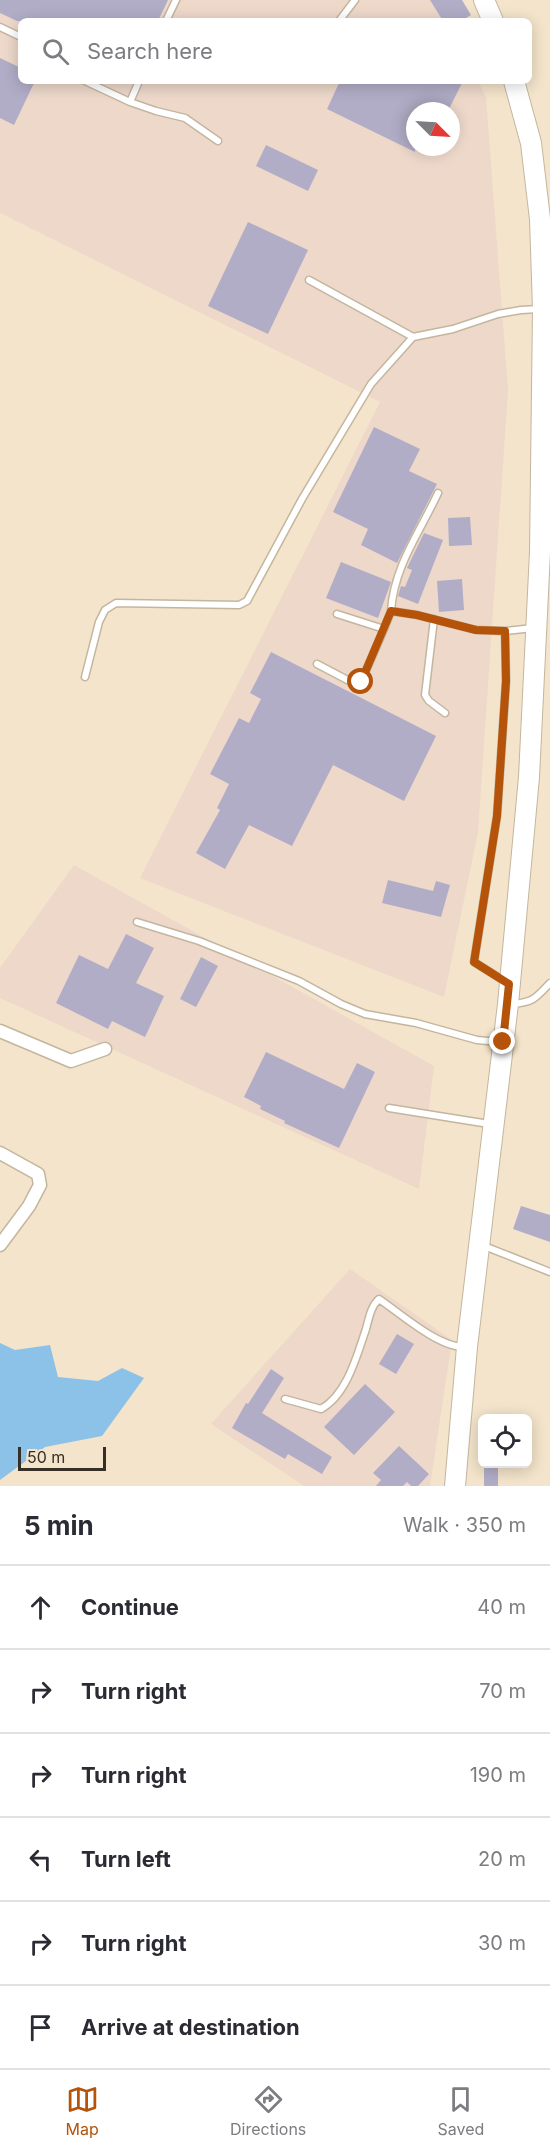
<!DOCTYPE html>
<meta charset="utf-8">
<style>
:root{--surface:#fff;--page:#f7f7f7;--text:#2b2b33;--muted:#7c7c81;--line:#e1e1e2;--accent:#b45309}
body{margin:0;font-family:Inter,sans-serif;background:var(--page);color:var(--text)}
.controls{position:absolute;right:18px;bottom:18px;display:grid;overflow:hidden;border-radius:9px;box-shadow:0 3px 15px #0003}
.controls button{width:54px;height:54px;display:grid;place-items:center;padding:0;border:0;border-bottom:2px solid var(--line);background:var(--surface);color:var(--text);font:30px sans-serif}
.compass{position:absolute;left:406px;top:102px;width:54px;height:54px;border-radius:50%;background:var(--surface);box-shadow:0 3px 15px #0003;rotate:114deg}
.scale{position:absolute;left:18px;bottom:15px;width:88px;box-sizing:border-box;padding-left:6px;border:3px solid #352f26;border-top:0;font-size:16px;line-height:21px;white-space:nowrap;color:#352f26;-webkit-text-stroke:4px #f3e4cb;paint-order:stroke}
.stop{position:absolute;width:18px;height:18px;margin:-14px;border:4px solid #b45309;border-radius:50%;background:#fff}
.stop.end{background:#b45309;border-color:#fff;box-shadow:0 2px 6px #0008}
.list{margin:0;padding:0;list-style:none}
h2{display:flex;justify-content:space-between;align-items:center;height:78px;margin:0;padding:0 24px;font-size:26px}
h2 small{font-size:20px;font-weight:400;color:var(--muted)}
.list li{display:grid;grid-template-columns:39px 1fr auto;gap:18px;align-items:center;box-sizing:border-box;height:84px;padding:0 24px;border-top:2px solid var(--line)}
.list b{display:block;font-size:22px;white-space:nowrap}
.list em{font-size:20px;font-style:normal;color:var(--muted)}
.icon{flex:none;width:33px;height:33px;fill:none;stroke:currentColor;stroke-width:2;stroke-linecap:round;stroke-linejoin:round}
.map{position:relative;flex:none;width:550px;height:1486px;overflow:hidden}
.search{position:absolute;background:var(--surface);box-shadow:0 3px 15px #0003;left:18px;right:18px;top:18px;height:66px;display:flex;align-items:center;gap:15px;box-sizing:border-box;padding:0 21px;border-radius:9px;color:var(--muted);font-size:22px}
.sheet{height:582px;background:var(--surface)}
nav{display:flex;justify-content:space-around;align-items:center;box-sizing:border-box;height:84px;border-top:2px solid var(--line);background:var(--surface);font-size:16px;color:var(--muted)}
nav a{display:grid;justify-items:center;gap:3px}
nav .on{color:var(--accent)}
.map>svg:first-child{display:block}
</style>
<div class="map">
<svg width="550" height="1486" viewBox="0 0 550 1486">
<rect width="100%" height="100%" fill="#f3e4cb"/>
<path fill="#edd8ca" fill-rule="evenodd" d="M 0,0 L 437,0 L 448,21 L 21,21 L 21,81 L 478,81 L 486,97 L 508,390 L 478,832 L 444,997 L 140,878 L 380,402 L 0,213 ZM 415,111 L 451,111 L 451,147 L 415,147 Z
M 74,865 L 434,1066 L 419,1189 L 0,998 L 0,968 Z
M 350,1269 L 452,1340 L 430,1486 L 304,1486 L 211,1424 Z"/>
<path fill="#8cc2e7" d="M 0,1343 L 15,1350 L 50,1345 L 58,1377 L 98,1381 L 122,1368 L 144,1378 L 102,1436 L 45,1447 L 0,1480 Z"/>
<path fill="#b2adc7" d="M 0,0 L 168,0 L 158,21 L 17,21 L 0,13 Z
M 430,0 L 462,0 L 471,15 L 461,21 L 443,21 Z
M 0,58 L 21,68 L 21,81 L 35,81 L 14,125 L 0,118 Z
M 340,81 L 463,81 L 448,111 L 415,111 L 415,152 L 327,109 Z
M 266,145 L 318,170 L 308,191 L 256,166 Z
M 248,222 L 308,250 L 268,334 L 208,306 Z
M 374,427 L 420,449 L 409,471 L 437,484 L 397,563 L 361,545 L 368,529 L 333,512 Z
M 470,517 L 472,545 L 449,546 L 448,518 Z
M 424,533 L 443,540 L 418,604 L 398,596 L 401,586 L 405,587 L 412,570 L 407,568 Z
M 341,562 L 391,582 L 378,618 L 326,598 Z
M 462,579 L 464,610 L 439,612 L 437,581 Z
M 271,652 L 436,736 L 404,801 L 333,765 L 292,846 L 249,825 L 225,869 L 196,853 L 220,810 L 217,808 L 229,784 L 210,774 L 239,718 L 249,723 L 261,699 L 250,693 Z
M 388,880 L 433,891 L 436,881 L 450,885 L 441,917 L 382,903 Z
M 126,934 L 154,948 L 136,983 L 164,996 L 145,1037 L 112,1021 L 108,1029 L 56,1003 L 79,955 L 108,969 Z
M 201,957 L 218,966 L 196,1007 L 180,999 Z
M 266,1052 L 344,1089 L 357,1063 L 375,1072 L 339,1148 L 284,1123 L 285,1121 L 260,1109 L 261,1106 L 244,1097 Z
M 521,1206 L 550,1215 L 550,1242 L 513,1229 Z
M 397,1334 L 414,1344 L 396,1374 L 379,1364 Z
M 271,1369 L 284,1378 L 262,1413 L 332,1457 L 322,1474 L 288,1454 L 285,1459 L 232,1428 L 246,1403 L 248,1404 Z
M 365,1384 L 395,1412 L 354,1455 L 324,1427 Z
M 399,1446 L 429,1474 L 418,1486 L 411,1486 L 407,1482 L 403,1486 L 376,1486 L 381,1480 L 373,1473 Z
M 498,1464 L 498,1486 L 484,1486 L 484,1465 Z"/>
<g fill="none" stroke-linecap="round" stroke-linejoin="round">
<g stroke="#c4b69e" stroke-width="9">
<path id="service" d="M 166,21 L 176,0
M 339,21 L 355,0
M 0,27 L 21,37
M 85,81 L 130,102 L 139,81
M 130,102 L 156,111 L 185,118 L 218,141
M 309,280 L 413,337 L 453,329 L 498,314 L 521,310 L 539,309
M 391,611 C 394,566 420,532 438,493
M 337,614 L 384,629 L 391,611 L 417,615 L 476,630 L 505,631 L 533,628
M 434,619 L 425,695 L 429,701 L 445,713
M 505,631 L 506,681 L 497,816 L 474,962 L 506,982
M 317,664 L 355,684 L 361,682 L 384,629
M 85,677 L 99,622 L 105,610 L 116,603 L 239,605 L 247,601 L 302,499 L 371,384 L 413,337
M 137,922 L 199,941 L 299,981 L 341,1004 L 365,1014 L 416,1023 L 477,1040 L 499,1042
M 511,1004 C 533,1003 536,998 550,983
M 389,1108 L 489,1124
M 484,1246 L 550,1272
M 285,1399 L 321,1409 C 347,1395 357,1355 366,1329 C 369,1318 371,1306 379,1299 C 401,1314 438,1347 464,1347"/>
</g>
<g stroke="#c4b69e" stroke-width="15">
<path id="minor" d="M 0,1031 L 71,1061 L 105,1049
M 0,1153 L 38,1174 L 40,1185 L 29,1206 L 0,1245"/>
</g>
<g stroke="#c4b69e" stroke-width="22">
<path id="primary" d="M 484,0 L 493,21
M 455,1486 L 467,1347 L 508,1004 L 529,777 L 540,552 L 543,309 L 540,219 L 531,143 L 514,81"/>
</g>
<use href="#service" stroke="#fff" stroke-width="6"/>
<use href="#minor" stroke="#fff" stroke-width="12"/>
<use href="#primary" stroke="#fff" stroke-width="20"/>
</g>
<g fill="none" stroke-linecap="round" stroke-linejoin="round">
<path stroke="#b45309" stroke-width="8" d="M 361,682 L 391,611 L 417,615 L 476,630 L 505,631 L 506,681 L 497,816 L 474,962 L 509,984 L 503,1042"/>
</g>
</svg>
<div class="controls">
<button><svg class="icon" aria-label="locate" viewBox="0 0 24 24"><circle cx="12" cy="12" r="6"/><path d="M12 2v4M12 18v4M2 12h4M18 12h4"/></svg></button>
</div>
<svg class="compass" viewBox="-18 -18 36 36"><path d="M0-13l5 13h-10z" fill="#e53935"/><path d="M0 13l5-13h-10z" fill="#7c7c81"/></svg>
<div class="scale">50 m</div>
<div class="stop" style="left:361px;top:682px"></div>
<div class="stop end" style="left:503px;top:1042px"></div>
<div class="search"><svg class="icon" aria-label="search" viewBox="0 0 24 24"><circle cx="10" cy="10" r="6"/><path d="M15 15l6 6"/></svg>Search here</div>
</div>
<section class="sheet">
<h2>5 min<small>Walk · 350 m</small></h2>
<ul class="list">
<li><svg class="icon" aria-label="ahead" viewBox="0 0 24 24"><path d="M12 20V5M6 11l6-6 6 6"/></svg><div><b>Continue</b></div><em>40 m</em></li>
<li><svg class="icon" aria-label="right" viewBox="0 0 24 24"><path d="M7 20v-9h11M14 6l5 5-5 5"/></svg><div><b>Turn right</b></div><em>70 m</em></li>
<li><svg class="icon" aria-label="right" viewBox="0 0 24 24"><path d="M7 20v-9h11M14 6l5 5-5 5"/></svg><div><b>Turn right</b></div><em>190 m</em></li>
<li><svg class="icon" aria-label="left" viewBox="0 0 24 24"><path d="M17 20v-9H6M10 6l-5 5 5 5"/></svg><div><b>Turn left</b></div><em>20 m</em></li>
<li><svg class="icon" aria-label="right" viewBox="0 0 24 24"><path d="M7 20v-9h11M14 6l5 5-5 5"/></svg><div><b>Turn right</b></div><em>30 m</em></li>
<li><svg class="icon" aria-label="arrive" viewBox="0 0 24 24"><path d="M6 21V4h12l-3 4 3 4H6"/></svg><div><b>Arrive at destination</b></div></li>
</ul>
</section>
<nav>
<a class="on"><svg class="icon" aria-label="map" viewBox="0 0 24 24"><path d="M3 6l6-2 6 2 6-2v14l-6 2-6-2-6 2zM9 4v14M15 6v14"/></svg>Map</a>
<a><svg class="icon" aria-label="directions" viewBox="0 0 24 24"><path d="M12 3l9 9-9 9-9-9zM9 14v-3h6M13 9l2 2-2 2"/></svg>Directions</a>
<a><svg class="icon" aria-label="saved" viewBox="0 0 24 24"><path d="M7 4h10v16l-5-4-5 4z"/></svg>Saved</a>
</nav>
